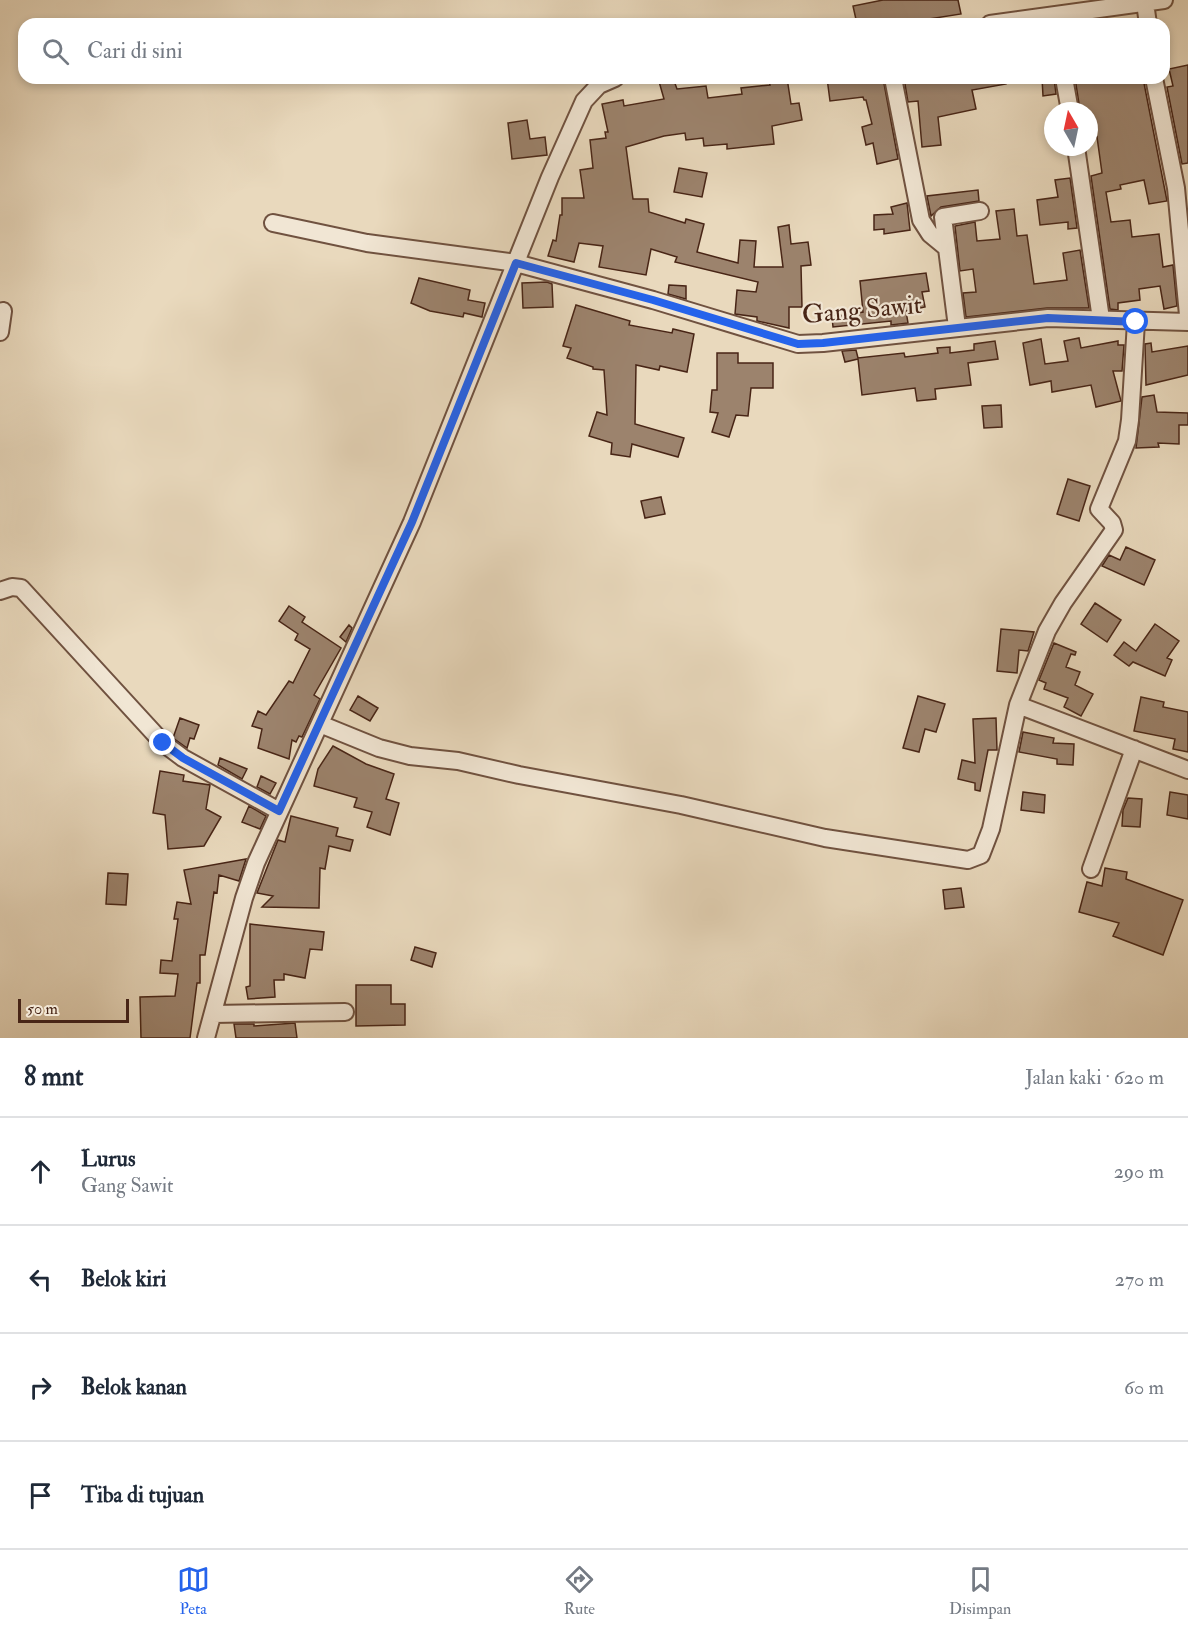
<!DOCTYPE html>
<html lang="id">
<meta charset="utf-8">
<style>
:root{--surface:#fff;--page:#f2f2f3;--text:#1f2937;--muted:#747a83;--line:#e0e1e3;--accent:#2563eb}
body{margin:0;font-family:"IM FELL Double Pica",serif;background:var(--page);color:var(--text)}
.compass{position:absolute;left:1044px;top:102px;width:54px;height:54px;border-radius:50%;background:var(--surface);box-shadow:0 3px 9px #0003;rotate:351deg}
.scale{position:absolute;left:18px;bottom:15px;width:111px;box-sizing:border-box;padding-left:6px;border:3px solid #482516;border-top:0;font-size:16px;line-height:21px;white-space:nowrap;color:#482516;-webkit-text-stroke:4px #f1e6d4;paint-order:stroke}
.stop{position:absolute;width:18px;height:18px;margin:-14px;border:4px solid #2563eb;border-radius:50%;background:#fff}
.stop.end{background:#2563eb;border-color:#fff;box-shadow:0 2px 6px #0008}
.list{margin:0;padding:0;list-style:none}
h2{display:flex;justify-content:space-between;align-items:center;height:78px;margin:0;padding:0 24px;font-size:26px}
h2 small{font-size:20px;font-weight:400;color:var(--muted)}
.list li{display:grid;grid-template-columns:39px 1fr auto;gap:18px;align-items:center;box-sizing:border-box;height:108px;padding:0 24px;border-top:2px solid var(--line)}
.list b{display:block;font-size:22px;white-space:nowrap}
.list p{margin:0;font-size:20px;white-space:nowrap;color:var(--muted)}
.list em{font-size:20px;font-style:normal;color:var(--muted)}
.icon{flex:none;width:33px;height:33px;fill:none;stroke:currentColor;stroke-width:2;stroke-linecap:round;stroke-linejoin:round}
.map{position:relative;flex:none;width:1188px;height:1038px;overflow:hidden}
.search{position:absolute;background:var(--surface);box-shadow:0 3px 9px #0003;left:18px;right:18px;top:18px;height:66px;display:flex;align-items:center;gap:15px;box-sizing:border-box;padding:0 21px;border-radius:18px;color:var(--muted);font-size:22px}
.sheet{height:510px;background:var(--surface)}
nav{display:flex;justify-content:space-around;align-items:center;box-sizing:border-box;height:84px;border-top:2px solid var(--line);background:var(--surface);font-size:16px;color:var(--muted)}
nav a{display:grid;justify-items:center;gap:3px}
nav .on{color:var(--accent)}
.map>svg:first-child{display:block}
</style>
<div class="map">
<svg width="1188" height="1038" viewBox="0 0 1188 1038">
<rect width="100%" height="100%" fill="#e9d9bd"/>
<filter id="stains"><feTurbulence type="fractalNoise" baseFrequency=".00333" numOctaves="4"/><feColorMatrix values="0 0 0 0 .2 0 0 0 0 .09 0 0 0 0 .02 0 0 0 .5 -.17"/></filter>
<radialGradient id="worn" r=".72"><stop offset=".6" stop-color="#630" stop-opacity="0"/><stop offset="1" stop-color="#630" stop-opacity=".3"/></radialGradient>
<path fill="#9c836d" stroke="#482516" stroke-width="1.5" d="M 883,0 L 958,0 L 961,14 L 897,24 L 857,24 L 853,6 Z
M 1188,65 L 1188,163 L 1182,164 L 1167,87 L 1173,86 L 1169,69 Z
M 658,78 L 673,78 L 677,89 L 706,86 L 708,98 L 742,94 L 741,88 L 770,85 L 768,78 L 787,78 L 791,104 L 799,103 L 802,120 L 772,126 L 774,144 L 727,149 L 727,144 L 704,146 L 703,138 L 686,140 L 685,133 L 664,136 L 626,147 L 633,199 L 648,199 L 649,212 L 685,223 L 686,219 L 704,224 L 697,252 L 738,263 L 740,240 L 756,241 L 754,267 L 783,267 L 778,227 L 789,225 L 791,244 L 808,242 L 811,265 L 801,266 L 802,307 L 789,307 L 789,328 L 757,321 L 757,317 L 735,314 L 737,290 L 756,292 L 758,282 L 675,262 L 677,257 L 651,249 L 646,275 L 599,267 L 603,246 L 579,243 L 574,262 L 548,256 L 553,240 L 556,241 L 560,215 L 562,215 L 562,198 L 584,198 L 580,170 L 593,168 L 590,140 L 606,138 L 605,132 L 608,132 L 602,104 L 623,100 L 624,106 L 664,99 Z
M 827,78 L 883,78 L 898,159 L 877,164 L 873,143 L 866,145 L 862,127 L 872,124 L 866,100 L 864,100 L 863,97 L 830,101 Z
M 904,78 L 1005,78 L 1006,84 L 972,90 L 976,109 L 938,117 L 941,145 L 922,147 L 918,101 L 908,102 Z
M 1042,78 L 1054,78 L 1056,94 L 1043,96 Z
M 1075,78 L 1143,78 L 1167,201 L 1149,204 L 1144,180 L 1120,185 L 1121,189 L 1106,192 L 1111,222 L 1130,220 L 1132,237 L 1159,234 L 1163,267 L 1173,265 L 1177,306 L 1164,309 L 1160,286 L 1139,289 L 1140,300 L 1118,303 L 1118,310 L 1110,309 L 1091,176 L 1102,173 L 1097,137 L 1092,138 L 1089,111 L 1080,110 Z
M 527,120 L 530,139 L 545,137 L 547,155 L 512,159 L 508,123 Z
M 679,168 L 707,173 L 702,197 L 674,192 Z
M 1070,178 L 1077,228 L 1068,229 L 1068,222 L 1040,225 L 1037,200 L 1058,197 L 1055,180 Z
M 978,190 L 979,201 L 941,207 L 931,216 L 927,196 Z
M 907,203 L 910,230 L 884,234 L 884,229 L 874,230 L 874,215 L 893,214 L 891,207 Z
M 1014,209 L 1017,236 L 1027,235 L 1034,284 L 1067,280 L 1063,253 L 1080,250 L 1089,308 L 1047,308 L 966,317 L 963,293 L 976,292 L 973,269 L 960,271 L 955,226 L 975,222 L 977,241 L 1000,239 L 996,211 Z
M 926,273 L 929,291 L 922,292 L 925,307 L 906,311 L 908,323 L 891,325 L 891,321 L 833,327 L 832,317 L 863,312 L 860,281 Z
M 419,278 L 470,290 L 468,300 L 485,303 L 482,317 L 464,313 L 463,317 L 430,311 L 411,303 Z
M 547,282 L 552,284 L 553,307 L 523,308 L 522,283 Z
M 669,285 L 686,286 L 686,299 L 668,294 Z
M 576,305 L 630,321 L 629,325 L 672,333 L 673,329 L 694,334 L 687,372 L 660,366 L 659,370 L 636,365 L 635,424 L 684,438 L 678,457 L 632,444 L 630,457 L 611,454 L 612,443 L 589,436 L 597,412 L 607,415 L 604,370 L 593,369 L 593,367 L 567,358 L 571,348 L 563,346 Z
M 1079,338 L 1081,348 L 1118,341 L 1118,345 L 1124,345 L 1122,371 L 1113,371 L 1121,401 L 1096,407 L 1091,385 L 1052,392 L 1051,381 L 1030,385 L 1023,343 L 1041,339 L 1045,364 L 1068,361 L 1064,341 Z
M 995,341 L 998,359 L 968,363 L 971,385 L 935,389 L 936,399 L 917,401 L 915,388 L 862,395 L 858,359 L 845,362 L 842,351 L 856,350 L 858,358 L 904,353 L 905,357 L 938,353 L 937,348 L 950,347 L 950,353 L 974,350 L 974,344 Z
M 1151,343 L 1152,352 L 1188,346 L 1188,375 L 1146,385 L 1145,344 Z
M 717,353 L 738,353 L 738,363 L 773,363 L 773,388 L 751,388 L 748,416 L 736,415 L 729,437 L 712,432 L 718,413 L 710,412 L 712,390 L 717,390 Z
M 1154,395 L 1157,412 L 1188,413 L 1188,425 L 1179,425 L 1179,444 L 1158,443 L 1159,447 L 1136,448 L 1142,397 Z
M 1001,405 L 1002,427 L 984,428 L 982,406 Z
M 1068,479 L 1090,486 L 1079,521 L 1057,514 Z
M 661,497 L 665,514 L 645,518 L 641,501 Z
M 1126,547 L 1155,560 L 1144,585 L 1102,566 L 1109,555 L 1120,560 Z
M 1095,603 L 1121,620 L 1107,642 L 1081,624 Z
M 289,606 L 305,617 L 302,622 L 341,648 L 314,695 L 320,699 L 302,737 L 299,736 L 296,742 L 292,740 L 289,759 L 258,748 L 262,729 L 252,726 L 258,711 L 266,715 L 289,681 L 293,683 L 310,649 L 295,640 L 298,634 L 279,621 Z
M 1155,624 L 1179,641 L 1167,658 L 1172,660 L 1165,676 L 1133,662 L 1129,666 L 1114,655 L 1124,642 L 1136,651 Z
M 349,625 L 352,628 L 346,642 L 340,637 Z
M 1001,629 L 1034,632 L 1028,651 L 1019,650 L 1017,673 L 997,671 Z
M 1054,643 L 1076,652 L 1075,655 L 1071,654 L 1066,667 L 1080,672 L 1075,685 L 1093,694 L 1081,716 L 1064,707 L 1068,698 L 1044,689 L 1046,683 L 1039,680 Z
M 358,696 L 378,708 L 370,721 L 350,710 Z
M 918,696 L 945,704 L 936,732 L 925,729 L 919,752 L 903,748 Z
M 1141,697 L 1164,702 L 1163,707 L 1188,712 L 1188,752 L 1173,749 L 1175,739 L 1134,731 Z
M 180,718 L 199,725 L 194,739 L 190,738 L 187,748 L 173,738 Z
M 996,718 L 997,750 L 988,750 L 980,791 L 975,790 L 975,783 L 958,779 L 962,760 L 975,763 L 973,719 Z
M 1023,732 L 1054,738 L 1053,743 L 1074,744 L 1073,765 L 1057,764 L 1057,759 L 1019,752 Z
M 333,746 L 366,764 L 394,774 L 386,799 L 399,803 L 390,835 L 367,827 L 372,812 L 354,807 L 357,798 L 314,786 L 318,769 Z
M 220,758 L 247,769 L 242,779 L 218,765 Z
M 160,771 L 184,775 L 183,781 L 210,785 L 206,809 L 221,817 L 204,846 L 168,849 L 165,815 L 153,813 Z
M 261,776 L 276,783 L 270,794 L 257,787 Z
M 1023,792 L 1045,795 L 1044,813 L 1021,810 Z
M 1170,792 L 1188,795 L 1188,819 L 1167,815 Z
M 1128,798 L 1142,799 L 1140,827 L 1122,826 L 1123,810 Z
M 249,806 L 266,816 L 260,829 L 242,822 Z
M 291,816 L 338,828 L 336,836 L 353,840 L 350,851 L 329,846 L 325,869 L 320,868 L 319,908 L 262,907 L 273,896 L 257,893 L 278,840 L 285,842 Z
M 246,859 L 239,881 L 219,875 L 217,893 L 214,892 L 205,955 L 200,955 L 200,983 L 197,983 L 190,1038 L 141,1038 L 140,997 L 175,996 L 178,974 L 160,973 L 161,960 L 172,961 L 178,919 L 174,919 L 177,902 L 191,904 L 184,870 Z
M 1105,868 L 1127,872 L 1126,879 L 1183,900 L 1163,955 L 1113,936 L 1119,923 L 1079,912 L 1087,882 L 1102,886 Z
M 108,873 L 128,874 L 126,905 L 106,904 Z
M 961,888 L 964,907 L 945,909 L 943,890 Z
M 250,924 L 324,932 L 322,950 L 310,949 L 305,978 L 284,974 L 284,980 L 274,980 L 275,997 L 248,999 L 246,987 L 250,986 Z
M 415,947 L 436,953 L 432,967 L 411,960 Z
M 356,985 L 391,985 L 391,1004 L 405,1004 L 405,1025 L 356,1026 Z
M 295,1023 L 297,1038 L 236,1038 L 234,1024 L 254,1024 L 254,1026 Z"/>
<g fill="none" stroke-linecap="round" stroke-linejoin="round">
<g stroke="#705240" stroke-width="20">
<path id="minor" d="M 1145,3 L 1148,24
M 990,24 L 1164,0
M 893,78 L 921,220 L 930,234 L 947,248
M 1064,78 L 1070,111
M 1154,78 L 1176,188 L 1188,315
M 1076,147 L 1101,319
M 273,223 L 367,243 L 516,263 L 653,300 L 798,344 L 823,343 L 1048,318 L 1188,322
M 957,327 L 943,217 L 980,211
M 0,332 L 3,311
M 0,591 L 12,587 L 21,588 L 163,743 L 183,758 L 279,811
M 1018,705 L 1188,770
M 320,724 L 379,748 L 410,756 L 458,761 L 519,775 L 681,805 L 825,838 L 968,860 L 981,855 L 991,829 L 1018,705 L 1047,631 L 1063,603 L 1114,530 L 1112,523 L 1099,509 L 1127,441 L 1130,420 L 1136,322
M 1091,869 L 1134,749
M 213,1014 L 345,1012
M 206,1038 L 244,898 L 256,863 L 412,522 L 550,177 L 584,101 L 599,85 L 615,78"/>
</g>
<use href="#minor" stroke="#f1e6d4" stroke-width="16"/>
</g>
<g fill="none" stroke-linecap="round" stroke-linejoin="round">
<path stroke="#2563eb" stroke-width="8" d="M 163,743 L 183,758 L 279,811 L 412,522 L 516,263 L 653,300 L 798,344 L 823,343 L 1048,318 L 1136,322"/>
</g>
<g text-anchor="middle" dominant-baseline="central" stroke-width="4.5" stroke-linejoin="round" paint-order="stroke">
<g font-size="26" fill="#482516" stroke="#f1e6d4">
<text transform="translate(862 310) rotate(-5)">Gang Sawit</text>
</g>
</g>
<rect width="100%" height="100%" filter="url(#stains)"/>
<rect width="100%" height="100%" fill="url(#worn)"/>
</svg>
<svg class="compass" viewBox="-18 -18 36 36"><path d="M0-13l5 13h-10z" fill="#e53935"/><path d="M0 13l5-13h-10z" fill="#747a83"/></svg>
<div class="scale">50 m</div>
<div class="stop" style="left:1136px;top:322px"></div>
<div class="stop end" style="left:163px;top:743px"></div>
<div class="search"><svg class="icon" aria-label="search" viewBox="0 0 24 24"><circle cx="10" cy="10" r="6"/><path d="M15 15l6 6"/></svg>Cari di sini</div>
</div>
<section class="sheet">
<h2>8 mnt<small>Jalan kaki · 620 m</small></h2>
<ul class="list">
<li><svg class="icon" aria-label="ahead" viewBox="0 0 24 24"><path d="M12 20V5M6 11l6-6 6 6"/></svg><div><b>Lurus</b><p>Gang Sawit</p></div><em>290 m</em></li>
<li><svg class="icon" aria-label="left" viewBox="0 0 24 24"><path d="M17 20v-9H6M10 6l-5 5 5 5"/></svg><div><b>Belok kiri</b></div><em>270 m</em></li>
<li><svg class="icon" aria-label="right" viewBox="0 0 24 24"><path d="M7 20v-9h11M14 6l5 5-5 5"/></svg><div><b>Belok kanan</b></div><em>60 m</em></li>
<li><svg class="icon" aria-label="arrive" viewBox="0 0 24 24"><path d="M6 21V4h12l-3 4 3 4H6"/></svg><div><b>Tiba di tujuan</b></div></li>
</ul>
</section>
<nav>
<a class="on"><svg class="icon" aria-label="map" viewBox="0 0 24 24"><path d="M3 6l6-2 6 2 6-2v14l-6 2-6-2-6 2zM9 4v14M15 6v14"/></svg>Peta</a>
<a><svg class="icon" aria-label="directions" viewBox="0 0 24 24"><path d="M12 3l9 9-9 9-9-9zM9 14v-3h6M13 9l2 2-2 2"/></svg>Rute</a>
<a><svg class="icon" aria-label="saved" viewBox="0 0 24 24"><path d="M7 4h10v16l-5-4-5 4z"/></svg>Disimpan</a>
</nav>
